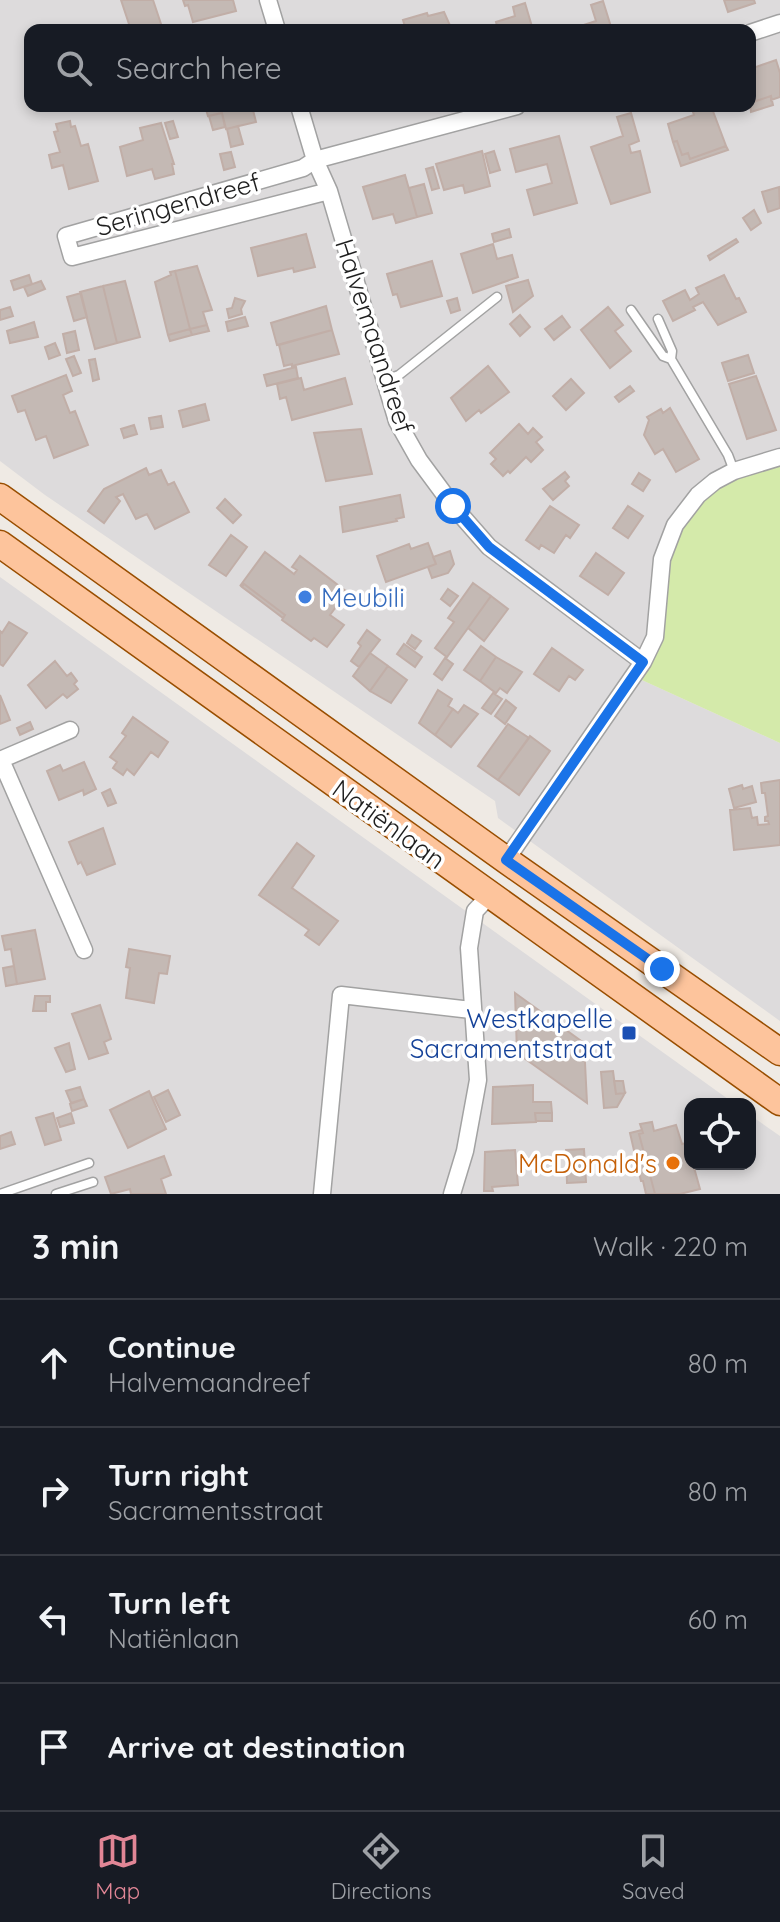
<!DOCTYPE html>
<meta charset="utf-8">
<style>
:root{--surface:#171b24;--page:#20242c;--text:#f1f3f6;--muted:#9ea1a6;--line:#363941;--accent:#e18696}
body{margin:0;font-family:Quicksand,sans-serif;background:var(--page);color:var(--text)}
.controls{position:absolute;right:24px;bottom:24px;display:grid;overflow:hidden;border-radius:16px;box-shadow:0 4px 12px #0003}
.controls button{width:72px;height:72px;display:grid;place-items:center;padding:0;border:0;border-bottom:2px solid var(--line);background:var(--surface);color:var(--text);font:40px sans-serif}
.stop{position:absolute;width:24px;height:24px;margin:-18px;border:6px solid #1a73e8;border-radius:50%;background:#fff}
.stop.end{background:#1a73e8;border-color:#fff;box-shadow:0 2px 8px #0008}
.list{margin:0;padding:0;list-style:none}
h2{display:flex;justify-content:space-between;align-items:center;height:104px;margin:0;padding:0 32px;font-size:34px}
h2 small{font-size:26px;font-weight:400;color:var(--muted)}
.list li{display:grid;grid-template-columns:52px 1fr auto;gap:24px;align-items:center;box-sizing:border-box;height:128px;padding:0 32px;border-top:2px solid var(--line)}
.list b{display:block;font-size:30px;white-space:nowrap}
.list p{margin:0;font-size:26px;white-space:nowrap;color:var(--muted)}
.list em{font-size:26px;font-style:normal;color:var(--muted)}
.icon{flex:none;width:44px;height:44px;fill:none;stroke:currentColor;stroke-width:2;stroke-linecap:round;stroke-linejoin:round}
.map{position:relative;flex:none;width:780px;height:1194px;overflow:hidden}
.search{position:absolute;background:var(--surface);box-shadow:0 4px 12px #0003;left:24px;right:24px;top:24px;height:88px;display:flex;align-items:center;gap:20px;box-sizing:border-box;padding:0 28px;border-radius:16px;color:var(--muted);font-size:30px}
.sheet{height:616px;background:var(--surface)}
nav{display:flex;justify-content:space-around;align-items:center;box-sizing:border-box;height:112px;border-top:2px solid var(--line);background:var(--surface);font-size:22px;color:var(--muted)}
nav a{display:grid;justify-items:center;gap:4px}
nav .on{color:var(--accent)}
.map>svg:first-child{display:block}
</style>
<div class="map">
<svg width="780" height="1194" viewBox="0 0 780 1194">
<rect width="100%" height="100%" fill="#efeae4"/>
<path fill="#dddbdc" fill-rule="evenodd" d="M 0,0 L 780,0 L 780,457 L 655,637 L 633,676 L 780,743 L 780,1021 L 498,818 L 495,801 L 45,495 L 0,461 ZM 30,30 L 750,30 L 750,106 L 30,106 Z
M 0,577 L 735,1104 L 690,1104 L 690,1164 L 750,1164 L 750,1115 L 780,1136 L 780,1194 L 0,1194 Z"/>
<path fill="#d4eaaa" d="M 780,457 L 780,743 L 633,676 L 643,662 L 662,559 L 698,495 Z"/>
<path fill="#c4b9b4" stroke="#c1aea7" stroke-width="2" d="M 121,0 L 153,0 L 163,30 L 131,30 Z
M 183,0 L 233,0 L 236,11 L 193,22 L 188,5 L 185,6 Z
M 724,0 L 754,0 L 755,3 L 728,12 Z
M 603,1 L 612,30 L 575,30 L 574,28 L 596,21 L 591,5 Z
M 525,3 L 533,30 L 498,30 L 496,22 L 515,16 L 513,7 Z
M 444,12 L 452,30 L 406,30 L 403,20 L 427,13 L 428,16 Z
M 776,60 L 780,73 L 780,97 L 771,100 L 771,96 L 750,103 L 750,74 L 755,73 L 753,68 Z
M 771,96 L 773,105 L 751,112 L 750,103 Z
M 205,106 L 252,106 L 256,122 L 226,129 L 222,113 L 208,116 Z
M 691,106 L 711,106 L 726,146 L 690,159 L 688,153 L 682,155 L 677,141 L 673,142 L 668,124 L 694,115 Z
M 222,113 L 225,127 L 213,130 L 209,116 Z
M 631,113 L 639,141 L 629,145 L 631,153 L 640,151 L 650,192 L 611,204 L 591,147 L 623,136 L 617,117 Z
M 70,121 L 71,127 L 75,126 L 81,146 L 88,144 L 98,181 L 69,189 L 63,165 L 52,168 L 49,155 L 60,152 L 54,132 L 58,131 L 56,124 Z
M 173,121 L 178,137 L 170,139 L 165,123 Z
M 161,123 L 174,164 L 172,164 L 174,174 L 155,179 L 152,169 L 127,176 L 120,147 L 143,140 L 140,128 Z
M 238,126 L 243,144 L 231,147 L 227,129 Z
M 559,136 L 577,203 L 534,215 L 527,190 L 552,183 L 547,164 L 516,172 L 510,149 Z
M 677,141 L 682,155 L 688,153 L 690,159 L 726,146 L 728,150 L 681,166 L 673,142 Z
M 482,151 L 490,186 L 465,193 L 463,185 L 444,190 L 436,164 Z
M 494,151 L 500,170 L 490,173 L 485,154 Z
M 231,152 L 235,167 L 224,170 L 220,154 Z
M 433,167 L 439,188 L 432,190 L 426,169 Z
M 405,175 L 417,217 L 396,223 L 393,214 L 373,219 L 363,187 Z
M 424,184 L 432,213 L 417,217 L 409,188 Z
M 779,187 L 780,208 L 768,212 L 762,192 Z
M 754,210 L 761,223 L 751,230 L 743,218 Z
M 509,229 L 511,237 L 494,242 L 492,234 Z
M 306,234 L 315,267 L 294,272 L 293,268 L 258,276 L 251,248 Z
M 736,239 L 738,242 L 710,260 L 708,256 Z
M 493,244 L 497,259 L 512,255 L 518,277 L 473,293 L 461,254 Z
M 432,261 L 442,296 L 401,307 L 397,294 L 393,295 L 387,274 Z
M 197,266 L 212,310 L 203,312 L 207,325 L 190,329 L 175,271 Z
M 175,271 L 190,329 L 168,335 L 155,282 L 171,275 L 170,272 Z
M 29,275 L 32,284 L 14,290 L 11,281 Z
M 724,275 L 736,299 L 739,298 L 746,312 L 718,325 L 703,302 L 693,307 L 695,310 L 673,321 L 663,301 L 685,290 L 690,300 L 699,294 L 696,288 Z
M 528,280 L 533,296 L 513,312 L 506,286 Z
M 41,281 L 45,289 L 28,296 L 24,287 Z
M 125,281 L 140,337 L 117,343 L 103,286 Z
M 103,286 L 117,343 L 95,349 L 80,292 Z
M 81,293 L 87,317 L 74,321 L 67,297 Z
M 235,298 L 245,301 L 241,309 L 242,314 L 229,318 L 227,309 L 232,308 Z
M 457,298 L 460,310 L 451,313 L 447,301 Z
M 326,306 L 332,330 L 277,345 L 271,323 Z
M 10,307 L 13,316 L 0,320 L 0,310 Z
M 608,307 L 623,325 L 615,331 L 631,351 L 610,368 L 581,330 Z
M 520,315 L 530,327 L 520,336 L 510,324 Z
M 562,316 L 570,327 L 554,340 L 545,329 Z
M 245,317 L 248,326 L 228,331 L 226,322 Z
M 34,322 L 38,337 L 10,343 L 7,331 Z
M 207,325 L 209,331 L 192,335 L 190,329 Z
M 190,329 L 192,335 L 170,341 L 168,335 Z
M 332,330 L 339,354 L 292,366 L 292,364 L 284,366 L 279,345 Z
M 75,331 L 79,350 L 67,353 L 63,334 Z
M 55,343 L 60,355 L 49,359 L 45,347 Z
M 748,355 L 754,373 L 728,381 L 722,363 Z
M 74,356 L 81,373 L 73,376 L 66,359 Z
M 95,359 L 99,379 L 93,381 L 89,360 Z
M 488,366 L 509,392 L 481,413 L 479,410 L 466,421 L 451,398 Z
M 296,367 L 298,378 L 267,386 L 264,375 Z
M 66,375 L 72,391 L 63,395 L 70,413 L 75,411 L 88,445 L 54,458 L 46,436 L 36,440 L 25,410 L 18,412 L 12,396 Z
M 756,376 L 776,430 L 747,439 L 729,384 Z
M 301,378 L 304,390 L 345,378 L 352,404 L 292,420 L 286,397 L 280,399 L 277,384 Z
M 571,379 L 584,393 L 566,410 L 553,396 Z
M 630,386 L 634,391 L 619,402 L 615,397 Z
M 205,404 L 209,420 L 183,427 L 179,411 Z
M 670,408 L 699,459 L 676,472 L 663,449 L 655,454 L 644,435 L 649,420 L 647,417 L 661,409 L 663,413 Z
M 161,416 L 163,427 L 151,429 L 149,418 Z
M 519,424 L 528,434 L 533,428 L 542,437 L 536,442 L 543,450 L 531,462 L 526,457 L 510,473 L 508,471 L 503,476 L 491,464 L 496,459 L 490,453 Z
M 134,425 L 137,434 L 124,438 L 121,429 Z
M 361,429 L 372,474 L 326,481 L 314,433 Z
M 146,468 L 149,475 L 161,470 L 168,485 L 174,482 L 189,512 L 155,529 L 147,514 L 136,519 L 123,494 L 116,497 L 120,501 L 104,523 L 88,511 L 104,489 Z
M 565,472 L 569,477 L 565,481 L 569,486 L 553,500 L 543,489 Z
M 639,473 L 650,480 L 643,491 L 632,484 Z
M 400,495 L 404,517 L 396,519 L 397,521 L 343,532 L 340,507 Z
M 225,499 L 241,515 L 233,523 L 217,508 Z
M 550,506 L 579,525 L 570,538 L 566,535 L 554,553 L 541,545 L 539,549 L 526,540 Z
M 628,506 L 643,516 L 628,538 L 613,528 Z
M 231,535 L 247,547 L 226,576 L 209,565 Z
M 428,543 L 436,564 L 386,582 L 377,556 L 409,544 L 411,549 Z
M 450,551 L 454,564 L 448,573 L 432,578 L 428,567 L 436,564 L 433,557 Z
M 265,552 L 294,574 L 297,570 L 292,567 L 300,556 L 347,592 L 330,615 L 344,625 L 327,647 L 314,638 L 311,641 L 282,620 L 285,615 L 244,584 L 240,586 Z
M 596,553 L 624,573 L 608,595 L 580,576 Z
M 473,583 L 491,596 L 447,657 L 435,648 L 454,622 L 448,618 Z
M 244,584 L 285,615 L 283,618 L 242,587 Z
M 448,589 L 458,596 L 450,606 L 441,599 Z
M 491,596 L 508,609 L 484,641 L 468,628 Z
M 9,622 L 27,633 L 3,666 L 0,664 L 0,631 L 2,633 Z
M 367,630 L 380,640 L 359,667 L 351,661 L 361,646 L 358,643 Z
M 412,635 L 421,641 L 415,649 L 407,643 Z
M 404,644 L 422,657 L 415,667 L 397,654 Z
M 481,646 L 496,657 L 480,681 L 464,670 Z
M 552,648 L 583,670 L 575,680 L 569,676 L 559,691 L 534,674 Z
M 370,653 L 388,666 L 370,691 L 353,676 Z
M 496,657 L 522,672 L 507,693 L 500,688 L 496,693 L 480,681 Z
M 445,658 L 453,664 L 442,680 L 434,674 Z
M 55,661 L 67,676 L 71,673 L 77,681 L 74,684 L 78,689 L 67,698 L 63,694 L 46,708 L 28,685 Z
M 388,666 L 407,680 L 391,703 L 370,691 Z
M 438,690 L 452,699 L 448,706 L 453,709 L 435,735 L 419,723 Z
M 493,693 L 502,699 L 491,714 L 482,708 Z
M 0,695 L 10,720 L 0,724 Z
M 506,700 L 516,708 L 505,724 L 495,716 Z
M 464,705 L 478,714 L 451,747 L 435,735 L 453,709 L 458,713 Z
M 133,717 L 168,742 L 158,757 L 151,752 L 134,775 L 127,769 L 123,775 L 113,768 L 117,762 L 110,757 L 126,736 L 122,733 Z
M 30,722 L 33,729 L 20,735 L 17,728 Z
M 508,724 L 529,738 L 498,780 L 478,766 Z
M 530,736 L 550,751 L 519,795 L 498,780 Z
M 84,762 L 96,789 L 84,795 L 83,790 L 59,800 L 47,771 L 60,765 L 63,771 Z
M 780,780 L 780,845 L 734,850 L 730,810 L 750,808 L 752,818 L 757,817 L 758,825 L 769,824 L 768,821 L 765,821 L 765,817 L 768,816 L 765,793 L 762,793 L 761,783 Z
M 742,785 L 743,789 L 752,786 L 756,802 L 734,808 L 729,789 Z
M 110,789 L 116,803 L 108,806 L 102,793 Z
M 103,828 L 115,864 L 87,875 L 81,862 L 78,864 L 69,842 Z
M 297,843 L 314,856 L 292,888 L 338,921 L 319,945 L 305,935 L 309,930 L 259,895 Z
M 35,930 L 45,979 L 17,984 L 11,949 L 5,950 L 2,936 Z
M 129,949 L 170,956 L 167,974 L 159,973 L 154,1003 L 126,998 L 130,968 L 126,967 Z
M 14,966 L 17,984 L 6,986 L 3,968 Z
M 515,993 L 584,1043 L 587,1103 L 517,1053 Z
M 35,996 L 50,996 L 50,1002 L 46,1002 L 46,1011 L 33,1011 Z
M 100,1005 L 111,1039 L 104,1042 L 108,1053 L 89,1059 L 72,1014 Z
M 69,1043 L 75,1069 L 66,1072 L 55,1048 Z
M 613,1071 L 616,1094 L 625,1093 L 617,1107 L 604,1108 L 601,1072 Z
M 614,1081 L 623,1081 L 625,1093 L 616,1094 Z
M 533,1085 L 533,1102 L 551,1102 L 552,1113 L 535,1113 L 536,1122 L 492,1124 L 493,1087 Z
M 80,1087 L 84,1099 L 71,1103 L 66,1091 Z
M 168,1090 L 180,1115 L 166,1122 L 154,1097 Z
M 149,1091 L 166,1129 L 128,1148 L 110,1110 Z
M 84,1099 L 87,1106 L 72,1111 L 70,1104 Z
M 53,1113 L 61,1140 L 45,1145 L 36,1118 Z
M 71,1113 L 74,1123 L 60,1127 L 57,1118 Z
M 535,1113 L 552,1113 L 552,1121 L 536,1121 Z
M 652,1122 L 654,1131 L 676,1125 L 682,1144 L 687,1143 L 690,1164 L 693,1164 L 700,1189 L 680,1194 L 655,1194 L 639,1134 L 643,1133 L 640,1124 Z
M 642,1130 L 643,1133 L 639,1134 L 655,1194 L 646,1194 L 643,1181 L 641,1181 L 630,1133 Z
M 11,1132 L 15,1144 L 0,1149 L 0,1136 Z
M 584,1149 L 586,1182 L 567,1183 L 566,1150 Z
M 515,1150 L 518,1185 L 492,1187 L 493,1191 L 484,1191 L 485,1152 Z
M 164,1156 L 171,1175 L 161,1179 L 166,1194 L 131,1194 L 130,1189 L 111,1194 L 105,1177 Z"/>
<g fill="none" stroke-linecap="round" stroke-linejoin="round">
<g stroke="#a2a2a2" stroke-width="11">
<path id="lane" d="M 631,310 L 663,356 L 671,359
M 658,319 L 672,351 L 671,359 L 728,455 L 734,471
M 385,380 L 399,375 L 497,297
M 0,1194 L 89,1163
M 56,1194 L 93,1182"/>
</g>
<g stroke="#a2a2a2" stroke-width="19">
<path id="street" d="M 268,0 L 277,30
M 750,33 L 780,23
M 299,106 L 315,160 L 329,191 L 397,421 L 419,460 L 453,506 L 489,547 L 643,662
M 329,191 L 72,257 L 66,236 L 303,168 L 315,160 L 517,106
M 0,760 L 70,730
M 1,760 L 84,950
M 506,860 L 643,662 L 655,637 L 662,559 L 675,525 L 698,495 L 715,481 L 734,471 L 780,457
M 322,1194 L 341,995 L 471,1010
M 452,1194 L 465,1151 L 478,1080 L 469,948 L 475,911 L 489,896"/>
</g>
<g stroke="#994e00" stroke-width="29">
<path id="primary" d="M 0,497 L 506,860 L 780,1052
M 0,544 L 780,1102"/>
</g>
<use href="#lane" stroke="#fff" stroke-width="8"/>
<use href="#street" stroke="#fff" stroke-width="16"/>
<use href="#primary" stroke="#fdc49c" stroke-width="26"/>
</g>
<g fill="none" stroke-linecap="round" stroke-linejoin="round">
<path stroke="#1a73e8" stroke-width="10" d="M 453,506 L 489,547 L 643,662 L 506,860 L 662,969"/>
</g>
<circle fill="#3f7fe0" stroke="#fff" stroke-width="3" cx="305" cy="597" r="8"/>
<rect fill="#1a4fb4" stroke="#fff" stroke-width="3" x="621" y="1025" width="16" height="16" rx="4"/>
<circle fill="#e8710a" stroke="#fff" stroke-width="3" cx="673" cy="1163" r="8"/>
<g text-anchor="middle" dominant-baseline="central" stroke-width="7" stroke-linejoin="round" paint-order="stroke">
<g font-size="26" fill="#1e1e1e" stroke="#fff">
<text transform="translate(178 204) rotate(-16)">Seringendreef</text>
<text transform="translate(375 336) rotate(72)">Halvemaandreef</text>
<text transform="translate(389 824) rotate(36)">Natiënlaan</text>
</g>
<g font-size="26" fill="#366cbe" stroke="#fff" text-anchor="start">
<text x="321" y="597">Meubili</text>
</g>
<g font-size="26" fill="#164399" stroke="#fff" text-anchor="end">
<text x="613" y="1018">Westkapelle<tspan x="613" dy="30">Sacramentstraat</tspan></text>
</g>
<g font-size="26" fill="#c56008" stroke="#fff" text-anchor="end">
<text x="657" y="1163">McDonald's</text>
</g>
</g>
</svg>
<div class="controls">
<button><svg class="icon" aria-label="locate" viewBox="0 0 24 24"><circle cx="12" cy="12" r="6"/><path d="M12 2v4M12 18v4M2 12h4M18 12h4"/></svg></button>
</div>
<div class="stop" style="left:453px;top:506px"></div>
<div class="stop end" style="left:662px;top:969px"></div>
<div class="search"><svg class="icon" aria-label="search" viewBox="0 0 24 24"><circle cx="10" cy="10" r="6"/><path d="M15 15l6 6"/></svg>Search here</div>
</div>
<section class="sheet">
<h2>3 min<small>Walk · 220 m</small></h2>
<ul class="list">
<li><svg class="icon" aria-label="ahead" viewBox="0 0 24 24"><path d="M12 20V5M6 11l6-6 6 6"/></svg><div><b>Continue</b><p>Halvemaandreef</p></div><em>80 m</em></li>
<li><svg class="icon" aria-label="right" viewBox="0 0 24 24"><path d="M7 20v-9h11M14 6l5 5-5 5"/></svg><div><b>Turn right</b><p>Sacramentsstraat</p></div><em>80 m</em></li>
<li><svg class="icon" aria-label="left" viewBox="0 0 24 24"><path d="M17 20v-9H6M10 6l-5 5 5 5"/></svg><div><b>Turn left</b><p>Natiënlaan</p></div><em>60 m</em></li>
<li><svg class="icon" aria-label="arrive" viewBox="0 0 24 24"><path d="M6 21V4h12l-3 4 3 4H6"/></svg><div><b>Arrive at destination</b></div></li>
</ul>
</section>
<nav>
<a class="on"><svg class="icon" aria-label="map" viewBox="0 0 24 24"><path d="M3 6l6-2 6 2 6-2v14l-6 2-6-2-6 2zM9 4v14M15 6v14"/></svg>Map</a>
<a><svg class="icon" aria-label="directions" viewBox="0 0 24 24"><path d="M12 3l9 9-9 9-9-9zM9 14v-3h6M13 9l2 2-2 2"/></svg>Directions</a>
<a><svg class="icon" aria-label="saved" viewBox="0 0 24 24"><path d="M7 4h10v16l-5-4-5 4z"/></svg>Saved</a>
</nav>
